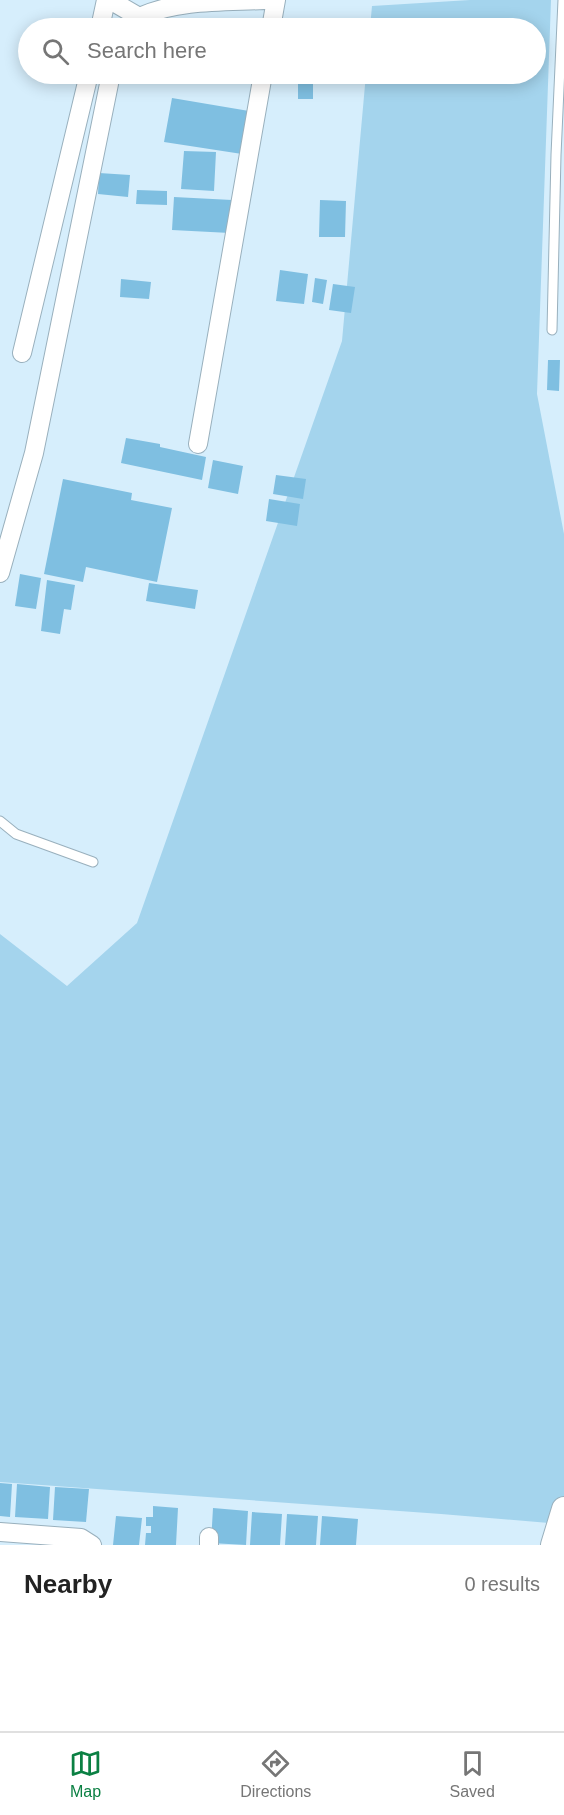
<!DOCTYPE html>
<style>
:root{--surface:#fff;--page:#f6f6f6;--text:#222;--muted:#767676;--line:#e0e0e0;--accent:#0b8043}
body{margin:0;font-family:Arial,sans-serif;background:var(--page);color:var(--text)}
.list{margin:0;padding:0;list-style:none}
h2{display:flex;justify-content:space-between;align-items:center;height:78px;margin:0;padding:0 24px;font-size:26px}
h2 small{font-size:20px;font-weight:400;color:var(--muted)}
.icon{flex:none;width:33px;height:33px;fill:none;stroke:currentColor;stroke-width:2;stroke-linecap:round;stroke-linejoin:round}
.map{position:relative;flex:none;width:564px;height:1545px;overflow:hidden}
.search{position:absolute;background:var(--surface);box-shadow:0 3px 15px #0003;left:18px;right:18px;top:18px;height:66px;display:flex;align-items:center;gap:15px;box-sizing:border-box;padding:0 21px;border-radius:33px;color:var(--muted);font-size:22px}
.sheet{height:186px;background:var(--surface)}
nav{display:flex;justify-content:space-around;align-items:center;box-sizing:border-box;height:84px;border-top:2px solid var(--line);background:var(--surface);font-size:16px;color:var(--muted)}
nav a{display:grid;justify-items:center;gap:3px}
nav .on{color:var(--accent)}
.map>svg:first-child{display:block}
</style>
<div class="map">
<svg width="564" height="1545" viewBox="0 0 564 1545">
<rect width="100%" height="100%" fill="#d6eefc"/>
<path fill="#a4d4ed" d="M 470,0 L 551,0 L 537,394 L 564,534 L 564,1497 L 549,1523 L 441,1514 L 0,1482 L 0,934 L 67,986 L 137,923 L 342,341 L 366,74 L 536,74 L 536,28 L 370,28 L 372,6 Z"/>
<path fill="#7fbfe1" d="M 298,74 L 313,74 L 313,99 L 298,99 Z
M 172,98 L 249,111 L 242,154 L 164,142 Z
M 184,151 L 216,152 L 214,191 L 181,189 Z
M 99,173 L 130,175 L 128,197 L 98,194 Z
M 137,190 L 167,191 L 167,205 L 136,204 Z
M 174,197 L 232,200 L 230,233 L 172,230 Z
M 320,200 L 346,201 L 345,237 L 319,237 Z
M 280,270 L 308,274 L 304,304 L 276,301 Z
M 315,278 L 327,280 L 323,304 L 312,302 Z
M 121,279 L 151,282 L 149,299 L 120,297 Z
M 333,284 L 355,287 L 351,313 L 329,310 Z
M 548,360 L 560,360 L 559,391 L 547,390 Z
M 126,438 L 160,444 L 160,447 L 206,457 L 202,480 L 121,463 Z
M 213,460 L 243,466 L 238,494 L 208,488 Z
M 276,475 L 306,479 L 303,499 L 273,494 Z
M 63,479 L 132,493 L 131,500 L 172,508 L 157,582 L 86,567 L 83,582 L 44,574 Z
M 269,499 L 300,504 L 297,526 L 266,521 Z
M 20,574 L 41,578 L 36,609 L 15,606 Z
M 47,580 L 75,585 L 71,610 L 64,609 L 60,634 L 41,631 Z
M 149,583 L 198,590 L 195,609 L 146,601 Z
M 0,1483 L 12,1484 L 10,1517 L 0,1516 Z
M 17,1484 L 50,1487 L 48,1519 L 15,1517 Z
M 55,1487 L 89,1489 L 86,1522 L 53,1520 Z
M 153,1506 L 178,1508 L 176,1545 L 145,1545 L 146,1533 L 151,1533 L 151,1526 L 146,1526 L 146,1517 L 153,1517 Z
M 213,1508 L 248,1511 L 246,1545 L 211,1543 Z
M 252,1512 L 282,1514 L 280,1545 L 250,1545 Z
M 287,1514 L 318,1516 L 316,1545 L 285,1545 Z
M 116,1516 L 142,1518 L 139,1545 L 113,1545 Z
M 322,1516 L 358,1519 L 356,1545 L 320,1545 Z"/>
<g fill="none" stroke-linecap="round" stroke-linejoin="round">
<g stroke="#99b0bd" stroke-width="11">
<path id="lane" d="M 552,330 L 556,155 L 563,0
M 0,821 L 16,834 L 93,862"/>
</g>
<g stroke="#99b0bd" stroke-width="20">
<path id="street" d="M 110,0 L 139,17
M 100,28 L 106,0
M 128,28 C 132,24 136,18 142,16 C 178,0 224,2 264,0
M 271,28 L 276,0
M 22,353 L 89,74
M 198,444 L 263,74
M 0,573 L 34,453 L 111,74
M 0,1532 L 81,1538 L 92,1545
M 209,1537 L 209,1545"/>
</g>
<g stroke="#99b0bd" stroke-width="26">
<path id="secondary" d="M 553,1545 L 564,1509"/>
</g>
<use href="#lane" stroke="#fff" stroke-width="9"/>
<use href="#street" stroke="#fff" stroke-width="18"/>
<use href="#secondary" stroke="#fff" stroke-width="24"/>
</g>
</svg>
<div class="search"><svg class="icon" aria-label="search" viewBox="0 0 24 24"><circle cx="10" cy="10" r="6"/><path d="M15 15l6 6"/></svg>Search here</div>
</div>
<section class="sheet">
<h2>Nearby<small>0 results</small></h2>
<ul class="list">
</ul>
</section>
<nav>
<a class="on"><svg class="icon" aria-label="map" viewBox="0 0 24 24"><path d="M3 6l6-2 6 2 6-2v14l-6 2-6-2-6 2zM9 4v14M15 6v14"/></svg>Map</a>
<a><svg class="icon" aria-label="directions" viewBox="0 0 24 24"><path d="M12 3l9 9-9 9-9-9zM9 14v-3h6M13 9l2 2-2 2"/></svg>Directions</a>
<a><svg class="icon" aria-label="saved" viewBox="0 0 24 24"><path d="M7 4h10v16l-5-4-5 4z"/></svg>Saved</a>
</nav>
